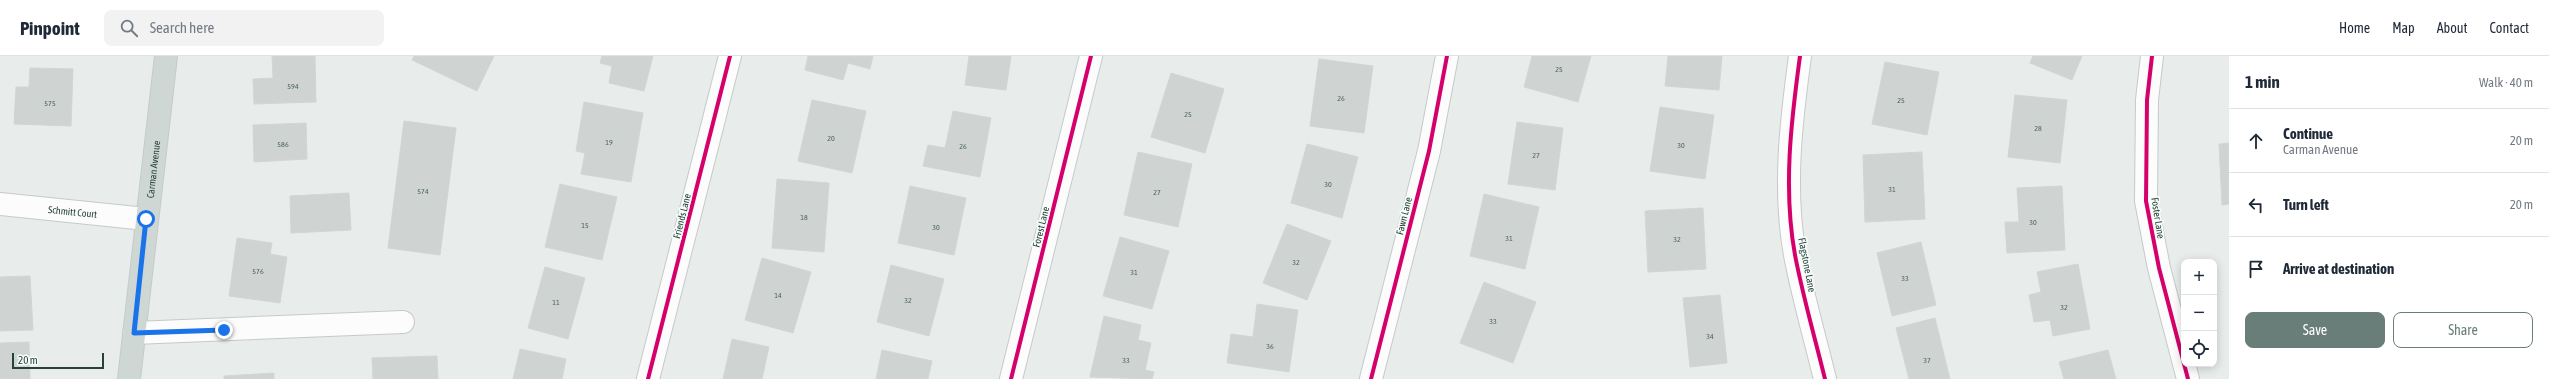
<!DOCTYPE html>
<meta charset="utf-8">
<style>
:root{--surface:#fff;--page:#f2f2f3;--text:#1f2937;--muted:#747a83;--line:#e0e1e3;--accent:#697e78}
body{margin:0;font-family:"Asap Condensed",sans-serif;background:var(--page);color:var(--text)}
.controls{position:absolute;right:12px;bottom:12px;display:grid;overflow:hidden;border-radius:8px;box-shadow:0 2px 10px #0003}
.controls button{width:36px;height:36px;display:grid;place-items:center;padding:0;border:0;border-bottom:1px solid var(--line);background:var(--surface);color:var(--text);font:20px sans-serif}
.scale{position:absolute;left:12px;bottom:10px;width:92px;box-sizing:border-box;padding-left:4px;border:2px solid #24423a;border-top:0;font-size:11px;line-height:14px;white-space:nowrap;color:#24423a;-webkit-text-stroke:3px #f7fbf9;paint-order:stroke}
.stop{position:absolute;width:12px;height:12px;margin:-9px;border:3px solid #1a73e8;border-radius:50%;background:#fff}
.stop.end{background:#1a73e8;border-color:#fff;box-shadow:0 1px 4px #0008}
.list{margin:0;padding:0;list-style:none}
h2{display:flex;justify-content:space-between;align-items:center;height:52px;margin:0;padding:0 16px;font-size:17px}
h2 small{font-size:13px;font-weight:400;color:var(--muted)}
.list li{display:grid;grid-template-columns:26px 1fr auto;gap:12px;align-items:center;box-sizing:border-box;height:64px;padding:0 16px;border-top:1px solid var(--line)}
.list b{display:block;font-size:15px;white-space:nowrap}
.list p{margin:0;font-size:13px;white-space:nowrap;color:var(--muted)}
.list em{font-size:13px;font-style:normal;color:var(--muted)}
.actions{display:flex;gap:8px;padding:12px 16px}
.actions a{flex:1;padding:9px 0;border:1px solid var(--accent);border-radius:8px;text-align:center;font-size:14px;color:var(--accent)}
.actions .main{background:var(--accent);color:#fff}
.icon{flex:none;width:22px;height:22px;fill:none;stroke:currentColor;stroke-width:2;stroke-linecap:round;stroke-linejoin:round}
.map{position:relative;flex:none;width:2229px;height:323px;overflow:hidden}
header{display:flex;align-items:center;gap:24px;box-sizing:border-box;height:56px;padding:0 20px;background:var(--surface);border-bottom:1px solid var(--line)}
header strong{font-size:19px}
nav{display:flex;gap:22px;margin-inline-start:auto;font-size:14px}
.search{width:280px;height:36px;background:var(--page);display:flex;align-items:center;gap:10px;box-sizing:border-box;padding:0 14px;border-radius:8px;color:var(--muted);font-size:15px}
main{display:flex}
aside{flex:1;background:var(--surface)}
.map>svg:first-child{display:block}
</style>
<header>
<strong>Pinpoint</strong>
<div class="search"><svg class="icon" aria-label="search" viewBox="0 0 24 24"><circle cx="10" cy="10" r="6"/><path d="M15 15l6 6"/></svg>Search here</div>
<nav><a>Home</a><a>Map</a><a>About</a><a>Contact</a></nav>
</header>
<main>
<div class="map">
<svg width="2229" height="323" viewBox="0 0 2229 323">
<rect width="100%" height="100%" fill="#e8edeb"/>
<path fill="#cfd4d2" stroke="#d1d6d4" d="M 272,0 L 315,0 L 316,46 L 254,48 L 253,23 L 273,22 Z
M 414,0 L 494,0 L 477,35 L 412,4 Z
M 602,0 L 653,0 L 644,35 L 609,27 L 612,10 L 600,7 Z
M 808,0 L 873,0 L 870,13 L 848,7 L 843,24 L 805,14 Z
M 969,0 L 1011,0 L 1006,34 L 965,29 Z
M 1532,0 L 1591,0 L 1578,46 L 1524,31 Z
M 1668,0 L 1722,0 L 1719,34 L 1665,30 Z
M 2033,0 L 2082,0 L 2072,24 L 2030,7 Z
M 1319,3 L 1373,10 L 1364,77 L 1310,70 Z
M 1885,6 L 1939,16 L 1927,79 L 1872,68 Z
M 30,12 L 73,13 L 71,70 L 14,68 L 16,31 L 29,31 Z
M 1171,17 L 1224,33 L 1205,97 L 1151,81 Z
M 2015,39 L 2067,44 L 2060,107 L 2008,101 Z
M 812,44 L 866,55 L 852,117 L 798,105 Z
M 584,46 L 643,57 L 631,126 L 581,118 L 585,97 L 576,95 Z
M 1660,51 L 1714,59 L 1705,123 L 1650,115 Z
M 953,55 L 991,62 L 980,121 L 923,110 L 928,89 L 945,92 Z
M 404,65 L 456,72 L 440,199 L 388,192 Z
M 1517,66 L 1563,72 L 1555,134 L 1508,128 Z
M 306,67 L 307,103 L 254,106 L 253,69 Z
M 2229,87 L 2229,148 L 2222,149 L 2219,88 Z
M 1307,88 L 1358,101 L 1342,162 L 1291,147 Z
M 1138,96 L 1192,108 L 1178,171 L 1124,159 Z
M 1922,96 L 1925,163 L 1865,166 L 1863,99 Z
M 777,123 L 829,127 L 824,196 L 772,192 Z
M 560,128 L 617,141 L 602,204 L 545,191 Z
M 910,130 L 966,142 L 954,199 L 898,187 Z
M 2062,130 L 2065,194 L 2007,197 L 2005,166 L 2019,166 L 2017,132 Z
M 349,137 L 351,174 L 291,177 L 290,140 Z
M 1484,138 L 1539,151 L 1525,213 L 1470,200 Z
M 1703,152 L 1706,213 L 1648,216 L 1645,155 Z
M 1287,168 L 1331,185 L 1307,244 L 1263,227 Z
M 1120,181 L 1169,195 L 1152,253 L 1103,240 Z
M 237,182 L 272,187 L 270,198 L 287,201 L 280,247 L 229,240 Z
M 1921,186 L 1936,249 L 1892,260 L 1877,197 Z
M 762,202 L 811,216 L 793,277 L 745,264 Z
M 2078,208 L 2090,273 L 2053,280 L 2050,264 L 2034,266 L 2029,239 L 2041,236 L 2037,216 Z
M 891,209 L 944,223 L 929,280 L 877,266 Z
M 545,211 L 585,222 L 568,283 L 528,272 Z
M 30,220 L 33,274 L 0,275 L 0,221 Z
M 1484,226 L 1536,246 L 1513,307 L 1460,287 Z
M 1720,239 L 1727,307 L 1690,311 L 1683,242 Z
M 1257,248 L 1298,254 L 1289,316 L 1227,307 L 1231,278 L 1253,281 Z
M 1104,260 L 1141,269 L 1138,284 L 1151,287 L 1145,314 L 1154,316 L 1152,323 L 1090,321 Z
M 1935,262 L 1950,323 L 1909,323 L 1896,272 Z
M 732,283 L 769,291 L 762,323 L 723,323 Z
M 29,286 L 30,323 L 0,323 L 0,287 Z
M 520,293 L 566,303 L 562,323 L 513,323 Z
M 882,294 L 932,305 L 928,323 L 876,323 Z
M 2108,294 L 2116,323 L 2064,323 L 2059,306 Z
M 437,300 L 438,323 L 373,323 L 372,302 Z
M 274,317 L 274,323 L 224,323 L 224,320 Z"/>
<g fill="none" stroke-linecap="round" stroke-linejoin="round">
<g stroke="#c5cac8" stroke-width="24">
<g id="minor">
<path d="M 1800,0 C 1791,66 1783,133 1795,199 C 1803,241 1815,282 1825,323"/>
<path d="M 2152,0 L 2147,44 L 2146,145 L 2159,212 L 2188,323"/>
<path id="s1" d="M 0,148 L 146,163"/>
<path d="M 134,277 L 403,266"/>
<path d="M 648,323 L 730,0"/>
<path d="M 1011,323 L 1091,0"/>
<path d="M 1371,323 L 1429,95 L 1447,0"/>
</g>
</g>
<g stroke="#c3ccc9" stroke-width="24">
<g id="major">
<path id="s2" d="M 129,323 L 166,0"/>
</g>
</g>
<use href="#minor" stroke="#fcfcfc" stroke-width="22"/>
<use href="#major" stroke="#cfd7d5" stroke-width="22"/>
<g stroke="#f7fbf9" stroke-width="6">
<path id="cycleway" d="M 1800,0 C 1791,66 1783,133 1795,199 C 1803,241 1815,282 1825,323
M 2152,0 L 2147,44 L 2146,145 L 2159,212 L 2188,323
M 648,323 L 730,0
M 1011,323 L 1091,0
M 1371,323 L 1429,95 L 1447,0"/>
</g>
<use href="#cycleway" stroke="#d6006c" stroke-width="4"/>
</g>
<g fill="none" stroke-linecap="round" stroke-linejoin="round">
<path stroke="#1a73e8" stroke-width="5" d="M 146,163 L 134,277 L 224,274"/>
</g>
<g text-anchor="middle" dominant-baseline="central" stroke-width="3.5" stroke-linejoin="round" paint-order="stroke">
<g font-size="8" fill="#506761">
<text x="1559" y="13">25</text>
<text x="293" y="30">594</text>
<text x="1341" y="42">26</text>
<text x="1901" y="44">25</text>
<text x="50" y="47">575</text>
<text x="1188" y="58">25</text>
<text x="2038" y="72">28</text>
<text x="831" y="82">20</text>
<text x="609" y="86">19</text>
<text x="283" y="88">586</text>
<text x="1681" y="89">30</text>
<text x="963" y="90">26</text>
<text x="1536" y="99">27</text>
<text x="1328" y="128">30</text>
<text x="1892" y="133">31</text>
<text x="423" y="135">574</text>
<text x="1157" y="136">27</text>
<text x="804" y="161">18</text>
<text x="2033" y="166">30</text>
<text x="585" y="169">15</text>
<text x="936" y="171">30</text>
<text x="1509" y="182">31</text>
<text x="1677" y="183">32</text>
<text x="1296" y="206">32</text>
<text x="258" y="215">576</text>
<text x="1134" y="216">31</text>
<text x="1905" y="222">33</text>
<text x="778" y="239">14</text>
<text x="908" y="244">32</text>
<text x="556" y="246">11</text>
<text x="2064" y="251">32</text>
<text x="1493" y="265">33</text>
<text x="1710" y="280">34</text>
<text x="1270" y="290">36</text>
<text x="1126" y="304">33</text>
<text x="1927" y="304">37</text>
</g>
<g font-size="10" fill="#24423a" stroke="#f7fbf9">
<text stroke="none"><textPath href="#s2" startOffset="211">Carman Avenue</textPath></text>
<text stroke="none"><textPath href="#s1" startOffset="73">Schmitt Court</textPath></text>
<text transform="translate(682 160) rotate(-76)">Friends Lane</text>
<text transform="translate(1404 160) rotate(-76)">Fawn Lane</text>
<text transform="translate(2158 162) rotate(81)">Foster Lane</text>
<text transform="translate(1041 171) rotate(-76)">Forest Lane</text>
<text transform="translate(1807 209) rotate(79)">Flagstone Lane</text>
</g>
</g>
</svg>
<div class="controls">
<button>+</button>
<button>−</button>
<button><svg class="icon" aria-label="locate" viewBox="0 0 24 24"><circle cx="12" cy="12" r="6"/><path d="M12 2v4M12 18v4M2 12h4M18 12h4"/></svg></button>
</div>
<div class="scale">20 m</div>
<div class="stop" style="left:146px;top:163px"></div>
<div class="stop end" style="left:224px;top:274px"></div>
</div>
<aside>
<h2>1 min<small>Walk · 40 m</small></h2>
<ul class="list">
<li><svg class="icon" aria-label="ahead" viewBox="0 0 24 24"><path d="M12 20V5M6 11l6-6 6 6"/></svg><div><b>Continue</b><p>Carman Avenue</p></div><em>20 m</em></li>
<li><svg class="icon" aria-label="left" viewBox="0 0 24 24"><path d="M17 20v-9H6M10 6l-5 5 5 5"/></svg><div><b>Turn left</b></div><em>20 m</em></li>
<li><svg class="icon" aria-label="arrive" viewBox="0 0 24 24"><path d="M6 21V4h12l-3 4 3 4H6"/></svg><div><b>Arrive at destination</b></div></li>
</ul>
<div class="actions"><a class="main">Save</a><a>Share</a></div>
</aside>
</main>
